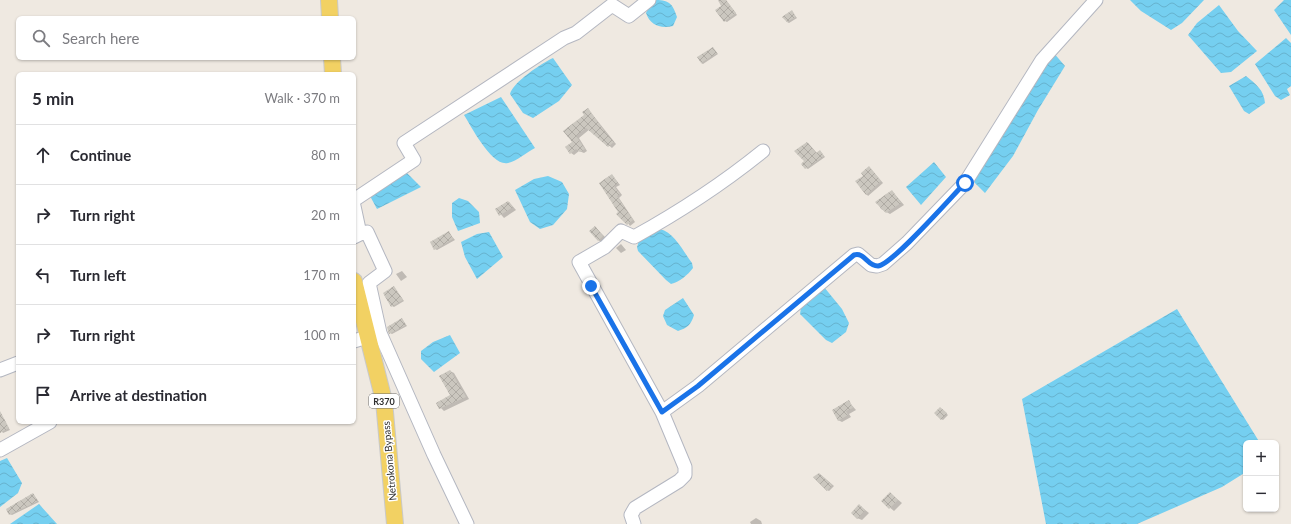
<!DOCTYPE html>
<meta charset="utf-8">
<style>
:root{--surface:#fff;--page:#f2f2f3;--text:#2b2b33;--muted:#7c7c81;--line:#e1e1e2}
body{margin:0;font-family:Lato,sans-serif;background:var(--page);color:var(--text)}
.controls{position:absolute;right:12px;bottom:12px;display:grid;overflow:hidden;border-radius:6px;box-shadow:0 1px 3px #0004}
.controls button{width:36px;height:36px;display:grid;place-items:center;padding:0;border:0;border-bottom:1px solid var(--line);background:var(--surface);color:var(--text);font:20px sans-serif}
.stop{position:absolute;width:12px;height:12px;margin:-9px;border:3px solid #1a73e8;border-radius:50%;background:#fff}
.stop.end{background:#1a73e8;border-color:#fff;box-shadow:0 1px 4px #0008}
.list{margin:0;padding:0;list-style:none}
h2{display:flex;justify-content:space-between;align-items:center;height:52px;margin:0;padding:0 16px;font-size:17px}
h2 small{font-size:13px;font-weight:400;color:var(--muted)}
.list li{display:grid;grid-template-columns:26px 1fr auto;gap:12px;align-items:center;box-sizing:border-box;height:60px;padding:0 16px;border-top:1px solid var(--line)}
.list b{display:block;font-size:15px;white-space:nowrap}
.list em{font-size:13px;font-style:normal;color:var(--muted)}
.icon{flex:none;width:22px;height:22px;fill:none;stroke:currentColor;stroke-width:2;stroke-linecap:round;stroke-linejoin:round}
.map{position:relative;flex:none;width:1291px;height:524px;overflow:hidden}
.search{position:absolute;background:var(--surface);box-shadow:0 1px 3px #0004;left:16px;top:16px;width:340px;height:44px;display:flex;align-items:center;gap:10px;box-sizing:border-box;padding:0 14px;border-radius:6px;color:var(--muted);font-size:15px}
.panel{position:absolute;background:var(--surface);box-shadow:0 1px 3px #0004;left:16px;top:72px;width:340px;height:352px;border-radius:6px}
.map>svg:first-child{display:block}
</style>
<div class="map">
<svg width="1291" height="524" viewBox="0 0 1291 524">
<defs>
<pattern id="water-waves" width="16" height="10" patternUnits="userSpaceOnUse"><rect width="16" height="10" fill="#75cff0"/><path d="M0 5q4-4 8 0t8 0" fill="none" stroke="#66b2ce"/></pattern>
<pattern id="building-cross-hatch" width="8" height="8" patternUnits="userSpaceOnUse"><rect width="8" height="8" fill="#cbc7bf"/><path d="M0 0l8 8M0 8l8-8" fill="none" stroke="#afaba4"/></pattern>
</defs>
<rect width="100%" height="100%" fill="#efe9e1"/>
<path fill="url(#water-waves)" d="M 656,0 C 670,0 673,5 677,17 L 673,26 C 660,29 650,25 646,13 L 649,6 Z
M 1130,0 L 1204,0 L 1182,23 L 1171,30 L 1141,11 Z
M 1284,0 L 1291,0 L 1291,35 L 1274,10 Z
M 1219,5 L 1238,31 L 1257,51 L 1231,72 L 1221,73 L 1188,35 L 1197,23 Z
M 1286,38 L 1291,43 L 1291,86 L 1287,89 L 1290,95 L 1281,100 L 1275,96 L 1255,64 Z
M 1052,51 L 1065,66 L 1038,110 L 1013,156 L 985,193 L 970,178 Z
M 553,58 L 572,85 L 559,101 L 533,118 L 523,113 L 510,94 C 513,82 542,63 553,58 Z
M 1246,76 C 1256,84 1264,90 1265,103 L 1249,114 L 1244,111 L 1229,86 Z
M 501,97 L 535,148 C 527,152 517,161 508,163 C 492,167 471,126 464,115 Z
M 934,162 L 946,177 L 921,205 L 906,187 Z
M 407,173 L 421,187 L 377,209 L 370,196 Z
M 548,176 L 562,182 L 569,194 L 567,209 L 553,225 L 540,229 L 530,222 L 515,190 L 534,179 Z
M 459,198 L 468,201 L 479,212 L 480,223 L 458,231 L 452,217 L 452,203 Z
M 660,229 C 674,232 683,251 692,263 L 693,268 C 688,275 679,282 671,284 L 666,280 L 638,251 L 637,247 L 639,241 Z
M 489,232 L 503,257 L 477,279 L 465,257 L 461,242 L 477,234 Z
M 824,287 L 842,309 L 849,323 L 846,332 L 832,343 L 826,340 L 800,314 L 801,308 L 820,288 Z
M 683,298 L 694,315 C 691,325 687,328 678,331 L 667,325 L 663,316 L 665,310 Z
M 1177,309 L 1260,443 L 1246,443 L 1246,472 L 1222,487 L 1137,524 L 1046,524 L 1022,399 Z
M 450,335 L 460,353 L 434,372 L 421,359 L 421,351 L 433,342 Z
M 7,458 L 22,483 L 18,493 L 0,507 L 0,461 Z
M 39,504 L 57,524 L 10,524 Z"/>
<path fill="#0003" d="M 719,0 L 726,0 L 737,15 L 727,22 L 725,21 L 723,6 Z
M 792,12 L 797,18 L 789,23 L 787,22 Z
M 713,48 L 718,54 L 703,64 L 701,63 Z
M 588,109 L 616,144 L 612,148 L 590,129 L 579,138 L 587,151 L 584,153 L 579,151 L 574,155 L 571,153 L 574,142 L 565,131 L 585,115 Z
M 808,143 L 817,153 L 820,151 L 825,157 L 808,169 L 806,168 L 806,162 Z
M 871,169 L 883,183 L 868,196 L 857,181 L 865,176 Z
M 612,175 L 620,185 L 616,187 L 622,195 L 619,198 L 635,222 L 630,226 L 600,183 Z
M 892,191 L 904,205 L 890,214 L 881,209 L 877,202 Z
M 509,202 L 516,210 L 504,218 L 497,210 Z
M 595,227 L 607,239 L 603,243 L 598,240 Z
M 449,233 L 455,240 L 437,250 L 435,249 L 431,243 Z
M 621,244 L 626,250 L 621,253 L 616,248 Z
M 402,271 L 407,277 L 401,281 L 396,274 Z
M 394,287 L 404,301 L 394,307 L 392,306 Z
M 402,319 L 407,326 L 392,334 L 390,333 L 388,327 Z
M 450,371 L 454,373 L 469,399 L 444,411 L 437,404 L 451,395 Z
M 849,402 L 856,410 L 849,414 L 851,417 L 842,422 L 838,420 Z
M 940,408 L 948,415 L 943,420 L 941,419 Z
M 4,420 L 10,430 L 3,433 L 0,429 L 0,423 Z
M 820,474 L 834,486 L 829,491 L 827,490 Z
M 890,493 L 902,503 L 894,511 L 882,501 Z
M 33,494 L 39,502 L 12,515 L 10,514 Z
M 859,505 L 869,513 L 862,520 L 857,518 Z
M 756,518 L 761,521 L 762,524 L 751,524 L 750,522 Z"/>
<path fill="url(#building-cross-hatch)" d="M 718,0 L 726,0 L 736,13 L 724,22 L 715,10 L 721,6 Z
M 792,10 L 796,17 L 787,22 L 782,17 Z
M 713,47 L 717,53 L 701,63 L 697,57 Z
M 588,108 L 605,132 L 614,142 L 608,147 L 586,128 L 576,136 L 585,149 L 580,152 L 576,149 L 570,154 L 565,147 L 572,142 L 563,131 L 584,115 L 582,112 Z
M 807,142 L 816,153 L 820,150 L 824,156 L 805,169 L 801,164 L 804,161 L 794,151 Z
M 869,166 L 881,181 L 866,195 L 855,181 L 863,176 L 861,173 Z
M 612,174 L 618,183 L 614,186 L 620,194 L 617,196 L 633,220 L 627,225 L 616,214 L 618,212 L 599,183 Z
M 892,190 L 901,203 L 886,213 L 875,202 Z
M 508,201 L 513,207 L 499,216 L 495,209 Z
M 595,226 L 603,236 L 598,241 L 589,231 Z
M 449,231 L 453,239 L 434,250 L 430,242 Z
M 394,286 L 403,300 L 391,307 L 383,293 Z
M 402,318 L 406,325 L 389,334 L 387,327 Z
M 450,370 L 466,397 L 439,409 L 436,403 L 450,395 L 439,376 Z
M 849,400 L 853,408 L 846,411 L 848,415 L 838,421 L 832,410 Z
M 940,407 L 947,413 L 941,420 L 934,413 Z
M 0,411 L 9,428 L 0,433 Z
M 819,473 L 832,485 L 827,491 L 813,477 Z
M 890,492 L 898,500 L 889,509 L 881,501 Z
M 33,493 L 38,501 L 9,515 L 6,509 Z
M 859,504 L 865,510 L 857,519 L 851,513 Z"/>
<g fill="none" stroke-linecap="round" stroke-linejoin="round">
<g stroke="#b4b7c1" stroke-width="15">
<path id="minor" d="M 354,200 L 414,160 L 404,143 L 564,38 L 576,33 L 612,5 L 629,16 L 649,0
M 354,206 L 360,234 L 354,237
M 360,234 L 367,232 L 385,271 L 369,283 L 380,333
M 354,341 L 380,333 L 434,455 L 467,524
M 0,370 L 18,363
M 662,412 L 698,386 L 854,255 L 858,254 L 871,265 L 877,266 L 883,264 L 907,243 L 965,183 L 1042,60 L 1096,0
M 0,450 L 50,422
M 634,524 L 631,515 L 635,508 L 679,481 L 685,475 L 685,467 L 662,412 L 579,262 L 605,247 L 621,231 L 634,237 C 681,211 721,185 763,151"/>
</g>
<g stroke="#c9c9c9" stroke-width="18">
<path id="major" d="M 329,0 L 330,18
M 332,58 L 333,74
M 354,281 L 384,401 L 395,524"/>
</g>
<use href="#minor" stroke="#fff" stroke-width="13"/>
<use href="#major" stroke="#f2d163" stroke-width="16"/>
</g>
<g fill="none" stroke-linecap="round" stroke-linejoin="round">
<path stroke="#1a73e8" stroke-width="5" d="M 591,286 L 662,412 L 698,386 L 854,255 C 865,252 867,266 878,266 C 892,265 951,197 965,183"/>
</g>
<g text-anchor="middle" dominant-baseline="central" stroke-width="3" stroke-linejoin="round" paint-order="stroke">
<rect fill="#fff" stroke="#6d6d6d" stroke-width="1" x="369" y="394" width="30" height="14" rx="3"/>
<g font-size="9" font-weight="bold" fill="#2e2e2e">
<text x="384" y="401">R370</text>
</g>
<g font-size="10" fill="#2e2e2e" stroke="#fff">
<text transform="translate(389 461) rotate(-95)">Netrokona Bypass</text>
</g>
</g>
</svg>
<div class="controls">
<button>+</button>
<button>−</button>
</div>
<div class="stop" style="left:965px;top:183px"></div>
<div class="stop end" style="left:591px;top:286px"></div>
<div class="search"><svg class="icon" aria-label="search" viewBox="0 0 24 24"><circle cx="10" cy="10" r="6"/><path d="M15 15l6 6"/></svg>Search here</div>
<section class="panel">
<h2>5 min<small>Walk · 370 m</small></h2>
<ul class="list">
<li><svg class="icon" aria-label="ahead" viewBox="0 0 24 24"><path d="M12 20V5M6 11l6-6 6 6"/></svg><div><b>Continue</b></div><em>80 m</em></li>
<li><svg class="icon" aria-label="right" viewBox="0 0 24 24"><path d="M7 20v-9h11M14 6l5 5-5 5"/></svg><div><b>Turn right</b></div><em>20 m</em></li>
<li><svg class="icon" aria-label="left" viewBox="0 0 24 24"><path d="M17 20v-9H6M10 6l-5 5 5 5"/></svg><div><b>Turn left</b></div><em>170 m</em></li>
<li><svg class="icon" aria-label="right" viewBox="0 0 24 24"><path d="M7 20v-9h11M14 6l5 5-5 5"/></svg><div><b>Turn right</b></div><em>100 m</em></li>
<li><svg class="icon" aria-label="arrive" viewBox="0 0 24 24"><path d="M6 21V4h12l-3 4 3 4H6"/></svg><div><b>Arrive at destination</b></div></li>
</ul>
</section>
</div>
